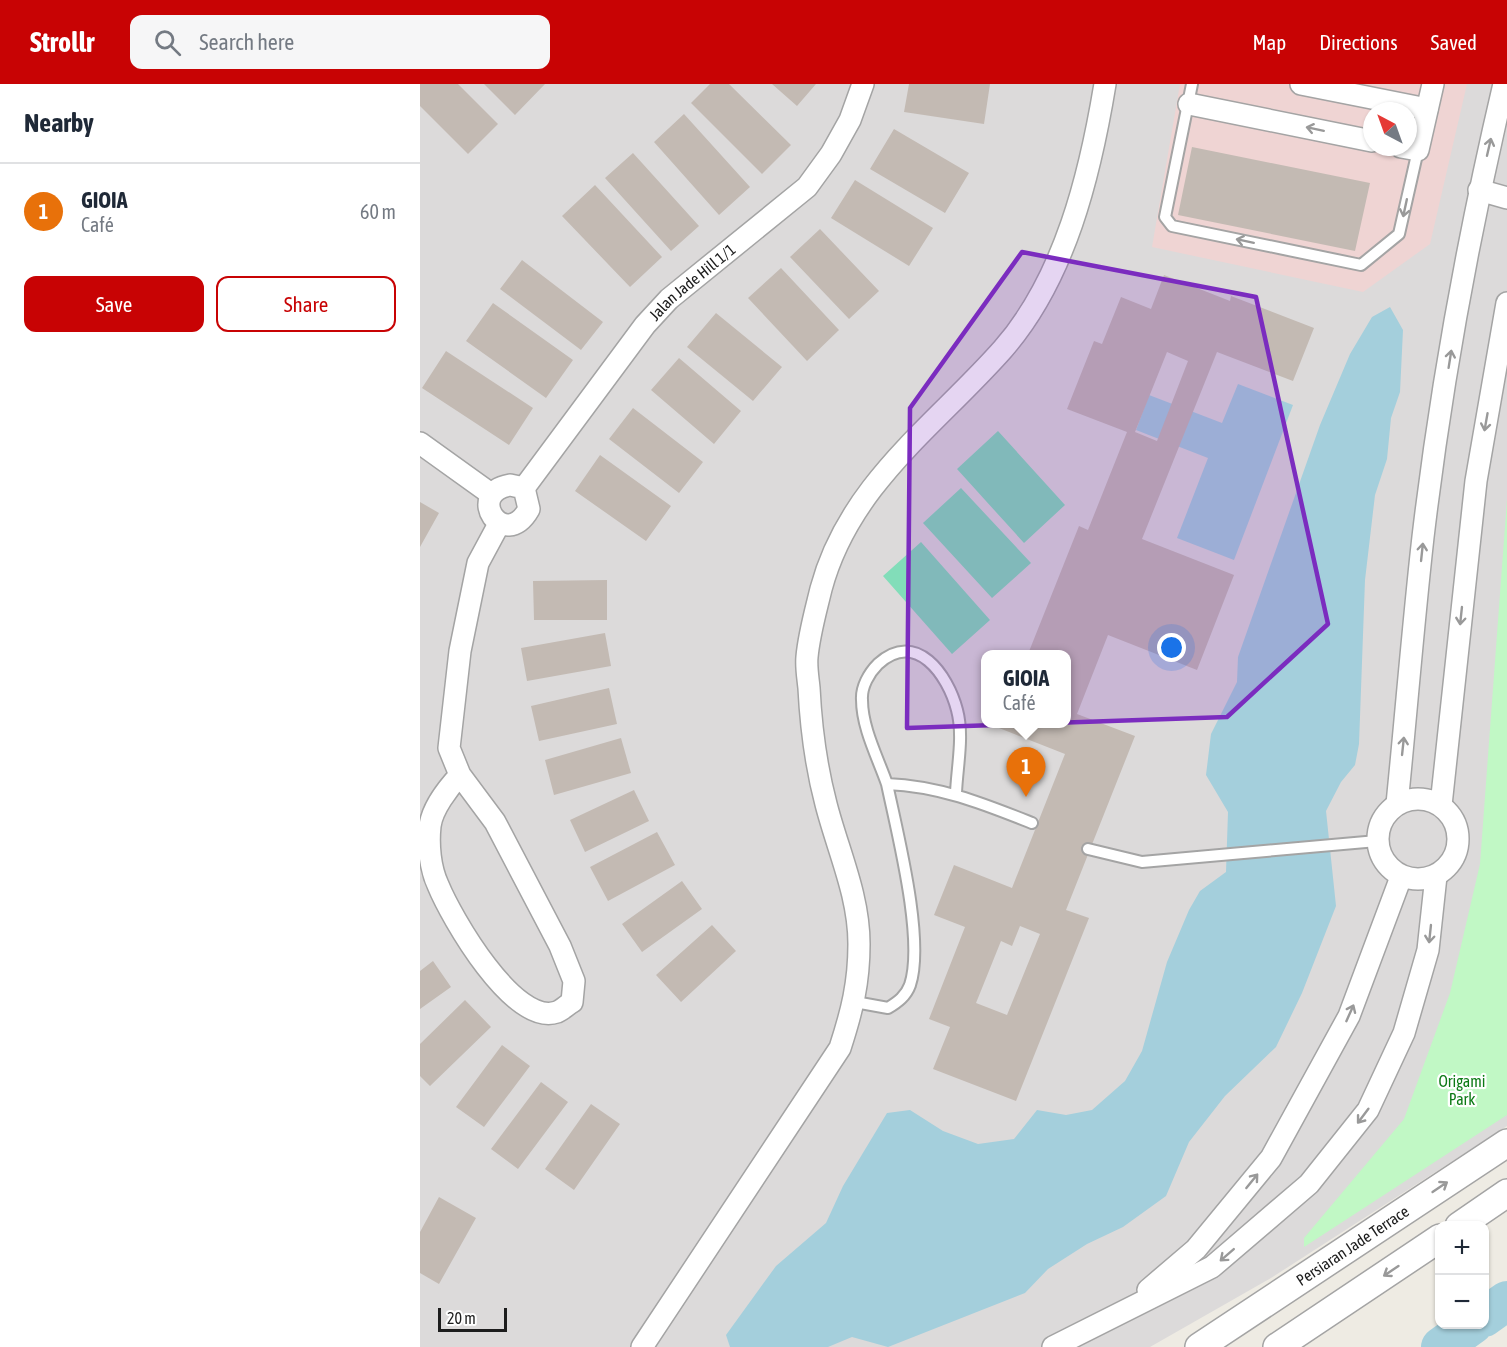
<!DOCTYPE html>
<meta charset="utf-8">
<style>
:root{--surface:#fff;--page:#f6f6f7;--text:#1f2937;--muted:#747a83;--line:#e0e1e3;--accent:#c80304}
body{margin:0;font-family:"Asap Condensed",sans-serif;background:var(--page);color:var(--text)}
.controls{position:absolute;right:18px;bottom:18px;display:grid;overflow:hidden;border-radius:12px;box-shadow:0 2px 4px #0004}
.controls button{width:54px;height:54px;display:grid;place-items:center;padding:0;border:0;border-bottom:2px solid var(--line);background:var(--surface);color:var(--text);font:30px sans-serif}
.compass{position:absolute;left:943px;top:18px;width:54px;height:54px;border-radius:50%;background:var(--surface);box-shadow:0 2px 4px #0004;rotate:319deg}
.scale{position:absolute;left:18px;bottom:15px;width:69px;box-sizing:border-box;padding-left:6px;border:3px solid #1d1d1d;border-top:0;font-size:16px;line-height:21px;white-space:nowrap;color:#1d1d1d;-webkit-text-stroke:4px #fff;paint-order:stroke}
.you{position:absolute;left:752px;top:564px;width:21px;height:21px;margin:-15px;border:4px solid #fff;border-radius:50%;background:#1a73e8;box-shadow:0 0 0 9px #1a73e833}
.badge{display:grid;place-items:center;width:39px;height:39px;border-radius:50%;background:var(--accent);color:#fff;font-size:20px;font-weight:700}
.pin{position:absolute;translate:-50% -50px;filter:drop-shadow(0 2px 3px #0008)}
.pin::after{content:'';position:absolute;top:32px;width:21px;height:18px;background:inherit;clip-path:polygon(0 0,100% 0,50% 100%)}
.popup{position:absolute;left:561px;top:566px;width:90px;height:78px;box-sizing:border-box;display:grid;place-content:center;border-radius:12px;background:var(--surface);filter:drop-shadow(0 2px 4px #0005);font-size:20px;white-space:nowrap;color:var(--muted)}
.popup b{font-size:22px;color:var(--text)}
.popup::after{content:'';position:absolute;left:50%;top:100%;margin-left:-12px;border:12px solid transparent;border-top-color:var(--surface)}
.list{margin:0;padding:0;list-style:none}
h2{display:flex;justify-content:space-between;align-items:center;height:78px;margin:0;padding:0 24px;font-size:26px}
h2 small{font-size:20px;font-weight:400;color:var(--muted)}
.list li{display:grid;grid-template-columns:39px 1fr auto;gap:18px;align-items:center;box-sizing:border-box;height:96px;padding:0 24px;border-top:2px solid var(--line)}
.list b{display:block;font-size:22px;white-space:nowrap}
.list p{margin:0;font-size:20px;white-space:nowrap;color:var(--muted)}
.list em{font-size:20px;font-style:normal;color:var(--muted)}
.actions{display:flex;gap:12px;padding:18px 24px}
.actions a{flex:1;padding:14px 0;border:2px solid var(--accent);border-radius:12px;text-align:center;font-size:21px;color:var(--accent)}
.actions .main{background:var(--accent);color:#fff}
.icon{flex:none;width:33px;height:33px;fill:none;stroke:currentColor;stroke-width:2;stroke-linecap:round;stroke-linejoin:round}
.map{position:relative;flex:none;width:1087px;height:1263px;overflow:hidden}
header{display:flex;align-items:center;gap:36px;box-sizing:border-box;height:84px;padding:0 30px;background:var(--accent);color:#fff}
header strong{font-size:28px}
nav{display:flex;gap:33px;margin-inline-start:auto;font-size:21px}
.search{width:420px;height:54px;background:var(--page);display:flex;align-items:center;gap:15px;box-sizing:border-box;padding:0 21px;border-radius:12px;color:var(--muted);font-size:22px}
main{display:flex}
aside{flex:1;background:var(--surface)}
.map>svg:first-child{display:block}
</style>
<header>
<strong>Strollr</strong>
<div class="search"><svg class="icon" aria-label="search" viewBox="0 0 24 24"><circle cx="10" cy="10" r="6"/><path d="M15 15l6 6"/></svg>Search here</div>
<nav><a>Map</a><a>Directions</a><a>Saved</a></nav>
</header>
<main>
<aside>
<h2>Nearby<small></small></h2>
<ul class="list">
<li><span class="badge" style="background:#e8710a">1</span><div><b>GIOIA</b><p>Café</p></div><em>60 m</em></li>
</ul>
<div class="actions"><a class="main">Save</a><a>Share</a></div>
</aside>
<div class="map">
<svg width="1087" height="1263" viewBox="0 0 1087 1263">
<rect width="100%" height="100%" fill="#eeebe3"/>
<path fill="#dcdada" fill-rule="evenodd" d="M 0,0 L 1087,0 L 1087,1042 L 851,1194 L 730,1263 L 0,1263 ZM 952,27 L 988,27 L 988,63 L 952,63 ZM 566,570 L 646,570 L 646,640 L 566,640 Z"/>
<path fill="#efd4d3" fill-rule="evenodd" d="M 760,0 L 1047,0 L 1010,160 L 943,208 L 732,163 ZM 952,27 L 988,27 L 988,63 L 952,63 Z"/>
<path fill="#c1f8c5" d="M 1087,415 L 1087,1031 L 884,1163 L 884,1154 L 984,1035 L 1030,909 L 1060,780 Z"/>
<path fill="#82ddb9" d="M 578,347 L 645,421 L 604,459 L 537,385 Z
M 541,404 L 611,479 L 572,514 L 503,439 Z
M 501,458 L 570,536 L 532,570 L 463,492 Z"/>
<path fill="#a4cfdc" d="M 970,223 L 983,246 L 980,308 L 971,334 L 967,375 L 955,411 L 945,496 L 939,660 L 935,681 L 921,698 L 906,727 L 916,822 L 882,909 L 856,963 L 805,1012 L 769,1058 L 746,1112 L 703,1143 L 667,1160 L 628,1185 L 605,1209 L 468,1263 L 432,1253 L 408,1263 L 310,1263 L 306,1251 L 356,1182 L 406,1139 L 423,1102 L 467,1029 L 490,1026 L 523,1047 L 558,1060 L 594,1055 L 617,1026 L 646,1031 L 672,1026 L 705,997 L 722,967 L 747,878 L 769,826 L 780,807 L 806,788 L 808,728 L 786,691 L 791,650 L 817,598 L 818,573 L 900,341 L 930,270 L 952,233 Z
M 818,300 L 873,321 L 814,476 L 757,454 L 788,374 L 716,346 L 729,311 L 802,339 Z"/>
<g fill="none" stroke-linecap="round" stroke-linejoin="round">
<path stroke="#a4cfdc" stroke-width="40" d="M 1064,1233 L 1087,1217
M 1021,1263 L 1053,1240"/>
</g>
<path fill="#c3bab3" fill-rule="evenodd" d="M 0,0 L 38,0 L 78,40 L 48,70 L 0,22 Z
M 64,0 L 125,0 L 95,31 Z
M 290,0 L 309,0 L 371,61 L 342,90 L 271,19 Z
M 352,0 L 396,0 L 377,22 Z
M 489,0 L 570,0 L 564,40 L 484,28 Z
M 264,30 L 330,103 L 299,131 L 234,58 Z
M 474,45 L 549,89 L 525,129 L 450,85 Z
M 772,63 L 950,99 L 935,167 L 758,131 Z
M 213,69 L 279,142 L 251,167 L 185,94 Z
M 435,96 L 513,144 L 489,182 L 411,134 Z
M 175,101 L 242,173 L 210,203 L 142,132 Z
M 400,145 L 459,207 L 429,235 L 370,173 Z
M 102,176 L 183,238 L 161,266 L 80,205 Z
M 361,184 L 419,246 L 387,277 L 328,214 Z
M 744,191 L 810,217 L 811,212 L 894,244 L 873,297 L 797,268 L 722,455 L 814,491 L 777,586 L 688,551 L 657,630 L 715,652 L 646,826 L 669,834 L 596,1017 L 513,985 L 530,943 L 509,935 L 545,843 L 514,831 L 534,781 L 592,804 L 645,670 L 579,644 L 581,640 L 646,640 L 646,570 L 608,570 L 659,442 L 668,446 L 707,348 L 647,325 L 674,257 L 682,260 L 701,213 L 731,225 ZM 747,268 L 768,277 L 737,357 L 715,348 ZM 600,842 L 620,850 L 587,931 L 556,919 L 581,857 L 592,862 Z
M 73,219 L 153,276 L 126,314 L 46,257 Z
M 296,229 L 362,283 L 333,317 L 267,263 Z
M 26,267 L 113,324 L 89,361 L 2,304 Z
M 259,274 L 321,327 L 294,360 L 231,306 Z
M 213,324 L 283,378 L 259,409 L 189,355 Z
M 180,371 L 251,422 L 226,457 L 155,407 Z
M 0,418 L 19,429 L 0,463 Z
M 187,496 L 187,536 L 114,536 L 113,497 Z
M 185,549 L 191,582 L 107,597 L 101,564 Z
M 189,604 L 197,640 L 119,657 L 111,622 Z
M 201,654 L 211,689 L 134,711 L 125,676 Z
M 214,706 L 229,737 L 165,768 L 150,736 Z
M 237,748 L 255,781 L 188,817 L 170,783 Z
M 262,797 L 282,825 L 222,868 L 202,840 Z
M 292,841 L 316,867 L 261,918 L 236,891 Z
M 13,877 L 31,903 L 0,925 L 0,887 Z
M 45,916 L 71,943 L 10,1002 L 0,992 L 0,960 Z
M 82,961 L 110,982 L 64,1043 L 36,1023 Z
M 121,998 L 148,1018 L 98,1085 L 71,1065 Z
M 171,1020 L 200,1040 L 154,1106 L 125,1085 Z
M 19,1113 L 56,1134 L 19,1200 L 0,1189 L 0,1148 Z"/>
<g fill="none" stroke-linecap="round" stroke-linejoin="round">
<g stroke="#a4a4a4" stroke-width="14">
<path id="service" d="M 772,0 L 745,133 L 752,142 L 941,181 L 979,150 L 998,66
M 467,700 C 458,674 442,644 442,616 C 441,603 449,589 458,580 C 496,545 528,591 537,626 C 544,652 537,683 536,709
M 668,765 L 722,778 L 957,757
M 435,918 L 468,924 C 478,918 486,912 490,901 C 505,856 477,748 467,700 C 520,702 564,720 612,739"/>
</g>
<g stroke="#a4a4a4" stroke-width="24">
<g id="minor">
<path d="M 881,0 L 1007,25"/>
<path d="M 769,20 L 952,57"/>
<path d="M 981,63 L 998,66 L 1013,0"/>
<path d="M 1059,106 L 1087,114"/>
<path d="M 0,359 L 71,410"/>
<path d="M 90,401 L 104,404 L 109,425 C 84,469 44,409 90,401 Z"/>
<path id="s1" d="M 104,404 L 225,241 L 249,215 L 387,103 L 411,70 L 430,36 L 443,0"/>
<path d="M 40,691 C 28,704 12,725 10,742 C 8,761 10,784 18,801 C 31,833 94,943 137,928 C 142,926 147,921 152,918 L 154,897 L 140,862 L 75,738 L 40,691 L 29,664 L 40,567 L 58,479 L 79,440"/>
<circle cx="998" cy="755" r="40"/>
<path d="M 977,720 C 986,631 993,542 1003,453 C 1021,301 1049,149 1084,0"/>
<path d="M 1021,721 L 1056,397 L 1087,219"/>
<path d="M 728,1206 L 776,1165 L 851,1074 L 929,932 L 981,793"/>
<path d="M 222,1263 L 420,964 C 432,927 439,899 439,860 C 439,811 418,767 406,720 C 396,682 391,644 389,604 C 388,594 386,583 387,573 C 389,550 396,526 401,505 C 429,400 515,342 583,265 C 645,194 670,91 685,0"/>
<path d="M 633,1263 L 792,1183 L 889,1100 L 948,1026 L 984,949 L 1008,866 L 1016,792"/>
</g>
</g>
<g stroke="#a4a4a4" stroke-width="30">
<g id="tertiary">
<path d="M 1039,1142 L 1087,1109"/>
<path id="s2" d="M 779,1263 L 1087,1059"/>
<path d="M 857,1263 L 1020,1154"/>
</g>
</g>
<use href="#service" stroke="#fff" stroke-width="10"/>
<use href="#minor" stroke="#fff" stroke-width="21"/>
<use href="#tertiary" stroke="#fff" stroke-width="27"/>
</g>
<defs><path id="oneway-shaft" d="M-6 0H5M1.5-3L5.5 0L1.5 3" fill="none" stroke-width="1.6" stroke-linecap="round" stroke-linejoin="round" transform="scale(1.5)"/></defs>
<g stroke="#999">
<use href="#oneway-shaft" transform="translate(895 45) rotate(-168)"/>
<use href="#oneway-shaft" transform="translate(1069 63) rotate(-77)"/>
<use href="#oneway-shaft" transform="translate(985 124) rotate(102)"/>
<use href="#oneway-shaft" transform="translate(825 157) rotate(-168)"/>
<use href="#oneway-shaft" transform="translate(1030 275) rotate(-81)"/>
<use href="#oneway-shaft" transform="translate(1066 338) rotate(100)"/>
<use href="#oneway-shaft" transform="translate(1002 468) rotate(-84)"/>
<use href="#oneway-shaft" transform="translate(1041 532) rotate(96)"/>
<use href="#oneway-shaft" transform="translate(983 662) rotate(-84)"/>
<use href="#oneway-shaft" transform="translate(1010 850) rotate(96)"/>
<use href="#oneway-shaft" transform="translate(930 929) rotate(-66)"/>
<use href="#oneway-shaft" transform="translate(943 1032) rotate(127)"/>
<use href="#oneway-shaft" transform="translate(832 1097) rotate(-51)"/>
<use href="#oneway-shaft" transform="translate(1020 1103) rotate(-34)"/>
<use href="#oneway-shaft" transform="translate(807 1171) rotate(139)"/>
<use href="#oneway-shaft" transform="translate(971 1187) rotate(146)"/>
</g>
<path fill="#7b2cbf" fill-opacity="0.2" stroke="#7b2cbf" stroke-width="4.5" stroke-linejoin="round" d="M 602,168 L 836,213 L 908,540 L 807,633 L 487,644 L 490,324 Z"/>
<g text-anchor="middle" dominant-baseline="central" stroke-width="4.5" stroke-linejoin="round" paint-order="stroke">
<g font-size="16" fill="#1d1d1d" stroke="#fff">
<text stroke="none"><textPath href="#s1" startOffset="267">Jalan Jade Hill 1/1</textPath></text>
<text stroke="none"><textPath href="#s2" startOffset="184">Persiaran Jade Terrace</textPath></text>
</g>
<g font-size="16" fill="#0d7a16" stroke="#fff">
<text x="1042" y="997">Origami<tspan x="1042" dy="18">Park</tspan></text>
</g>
</g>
</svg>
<div class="controls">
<button>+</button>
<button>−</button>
</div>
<svg class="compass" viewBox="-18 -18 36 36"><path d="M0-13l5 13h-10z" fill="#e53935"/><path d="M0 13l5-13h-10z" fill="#747a83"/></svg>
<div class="scale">20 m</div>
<div class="you"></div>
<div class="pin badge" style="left:606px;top:713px;background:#e8710a">1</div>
<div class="popup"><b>GIOIA</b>Café</div>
</div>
</main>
